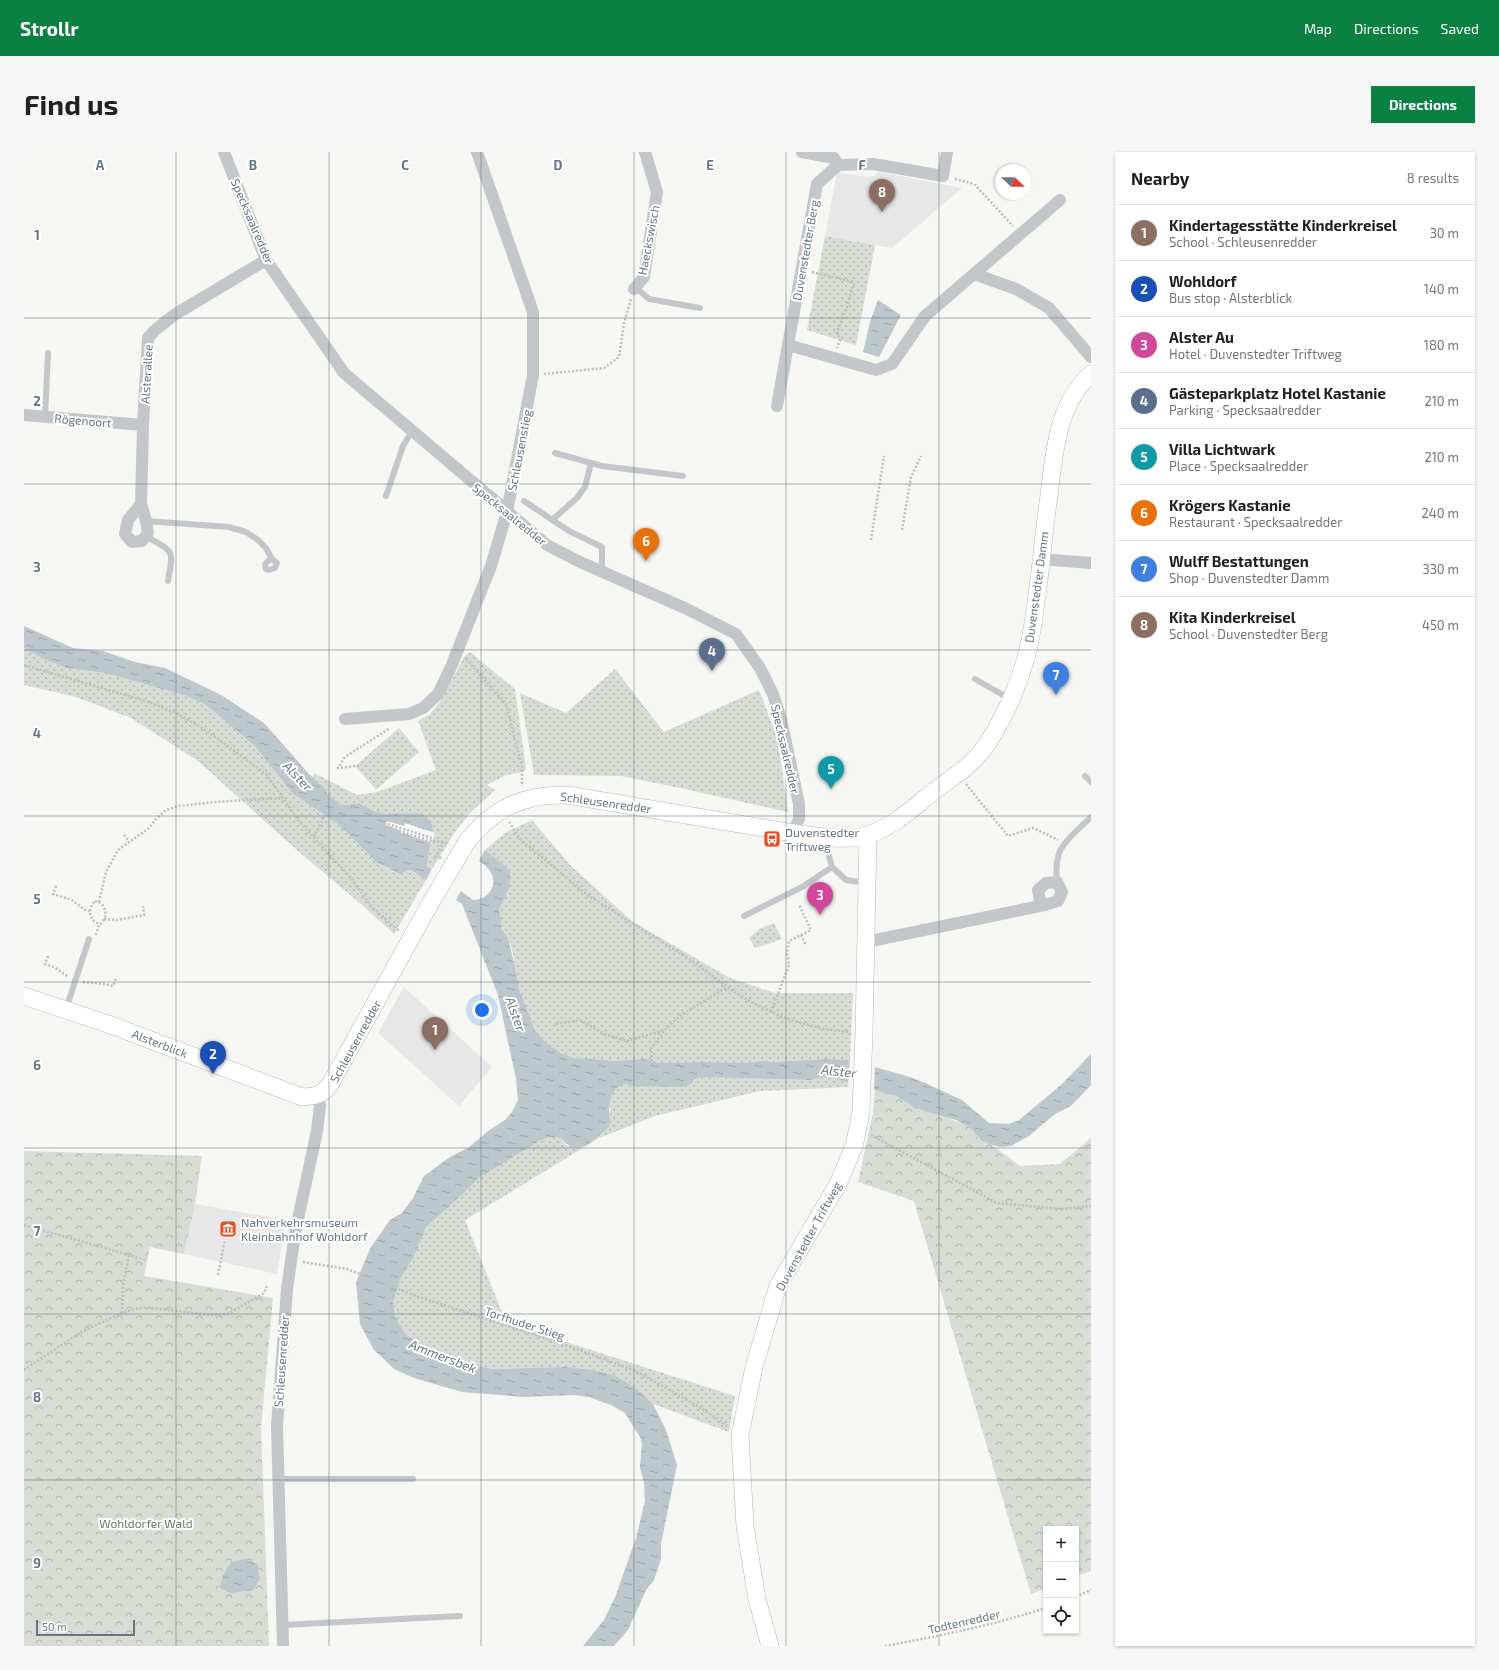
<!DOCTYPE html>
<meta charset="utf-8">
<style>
:root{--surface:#fff;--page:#f6f6f6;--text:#202124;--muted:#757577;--line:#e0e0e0;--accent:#0b8043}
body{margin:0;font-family:"Exo 2",sans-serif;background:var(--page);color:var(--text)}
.controls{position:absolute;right:12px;bottom:12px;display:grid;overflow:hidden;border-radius:0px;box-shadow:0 1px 3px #0004}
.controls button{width:36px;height:36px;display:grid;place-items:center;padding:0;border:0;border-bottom:1px solid var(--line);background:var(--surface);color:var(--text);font:20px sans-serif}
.compass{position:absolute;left:971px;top:12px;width:36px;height:36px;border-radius:50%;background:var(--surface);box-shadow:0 1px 3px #0004;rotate:111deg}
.scale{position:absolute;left:12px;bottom:10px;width:99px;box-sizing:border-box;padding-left:4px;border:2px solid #647684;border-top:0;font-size:11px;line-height:14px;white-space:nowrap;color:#647684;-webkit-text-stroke:3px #fff;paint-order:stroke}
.you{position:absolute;left:458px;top:858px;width:14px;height:14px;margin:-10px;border:3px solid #fff;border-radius:50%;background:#1a73e8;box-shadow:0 0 0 6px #1a73e833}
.badge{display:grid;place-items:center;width:26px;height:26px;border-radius:50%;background:var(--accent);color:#fff;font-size:13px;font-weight:700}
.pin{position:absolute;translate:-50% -33px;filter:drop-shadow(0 1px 2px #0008)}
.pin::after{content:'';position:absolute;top:21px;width:14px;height:12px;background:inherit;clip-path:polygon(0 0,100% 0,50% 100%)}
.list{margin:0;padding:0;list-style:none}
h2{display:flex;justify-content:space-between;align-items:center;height:52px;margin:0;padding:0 16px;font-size:17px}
h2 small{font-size:13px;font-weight:400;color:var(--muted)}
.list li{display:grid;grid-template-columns:26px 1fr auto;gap:12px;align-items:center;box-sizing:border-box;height:56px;padding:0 16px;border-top:1px solid var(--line)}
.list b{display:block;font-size:15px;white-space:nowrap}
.list p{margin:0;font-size:13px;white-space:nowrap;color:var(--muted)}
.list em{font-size:13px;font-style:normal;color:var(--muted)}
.icon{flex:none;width:22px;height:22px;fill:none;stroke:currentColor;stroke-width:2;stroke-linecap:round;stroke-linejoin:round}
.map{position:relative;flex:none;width:1067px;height:1494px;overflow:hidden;border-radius:0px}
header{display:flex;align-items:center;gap:24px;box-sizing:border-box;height:56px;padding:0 20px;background:var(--accent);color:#fff}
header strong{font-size:19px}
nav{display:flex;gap:22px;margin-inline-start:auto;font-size:14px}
.intro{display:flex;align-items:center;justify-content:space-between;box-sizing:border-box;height:96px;padding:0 24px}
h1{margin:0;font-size:28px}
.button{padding:10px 18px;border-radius:0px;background:var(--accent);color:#fff;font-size:14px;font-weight:700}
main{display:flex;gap:24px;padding:0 24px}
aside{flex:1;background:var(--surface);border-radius:0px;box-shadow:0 1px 3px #0004}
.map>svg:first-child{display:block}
</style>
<header>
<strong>Strollr</strong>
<nav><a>Map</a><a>Directions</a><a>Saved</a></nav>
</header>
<div class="intro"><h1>Find us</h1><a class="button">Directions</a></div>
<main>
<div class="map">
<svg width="1067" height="1494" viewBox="0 0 1067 1494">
<defs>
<pattern id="grass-dots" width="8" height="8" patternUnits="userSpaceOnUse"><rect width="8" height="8" fill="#d7ddd3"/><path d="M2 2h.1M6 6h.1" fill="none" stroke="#b2b8b1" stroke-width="1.8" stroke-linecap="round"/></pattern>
<pattern id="forest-crowns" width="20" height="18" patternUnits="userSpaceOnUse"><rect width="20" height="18" fill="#d7ddd3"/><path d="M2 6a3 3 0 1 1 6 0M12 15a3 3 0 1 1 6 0" fill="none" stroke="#b2b8b1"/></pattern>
<pattern id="water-ripples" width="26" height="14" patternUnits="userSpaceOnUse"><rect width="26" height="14" fill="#bcc8cd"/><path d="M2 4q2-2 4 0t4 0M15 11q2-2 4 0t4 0" fill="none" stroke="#9ca7ac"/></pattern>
</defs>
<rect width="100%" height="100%" fill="#f6f6f2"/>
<path fill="#e6e7e6" d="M 813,20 L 844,25 L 849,24 L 855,20 L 938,36 L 868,96 L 801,84 Z
M 380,835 L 468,915 L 435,954 L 354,881 Z
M 171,1052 L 262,1068 L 253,1122 L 160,1102 Z"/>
<path fill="url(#grass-dots)" d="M 801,84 L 851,93 L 832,193 L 783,178 Z
M 0,496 L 17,506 L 42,516 L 81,521 L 96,525 L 163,544 L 182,553 L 231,594 L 269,642 L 314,672 L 352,710 L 370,720 L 379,721 L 385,718 L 402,728 L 370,782 L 337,752 L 274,699 L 174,609 L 107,566 L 52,545 L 0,533 Z
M 446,500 L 491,537 L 502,617 L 499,620 L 482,623 L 463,633 L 471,638 L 446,661 L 431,680 L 408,717 L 403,714 L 406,691 L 409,679 L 391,661 L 364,662 L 352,660 L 335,651 L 322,653 L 315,652 L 303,641 L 299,634 L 289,625 L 290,621 L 333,643 L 353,640 L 412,618 L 394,569 L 406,562 L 416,550 L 440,505 Z
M 591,517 L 640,580 L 735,538 L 754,588 L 764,660 L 661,637 L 597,624 L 510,623 L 496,541 L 542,561 Z
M 375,576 L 395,600 L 352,638 L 331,614 Z
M 508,668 L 547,714 L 609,770 L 706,826 L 751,841 L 829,841 L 826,908 L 804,907 L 746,910 L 742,908 L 726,911 L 678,910 L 633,911 L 628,909 C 596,909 543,914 520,889 C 511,879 506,869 502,857 C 499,850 496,844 494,837 C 491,822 491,800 484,786 C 482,783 479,779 477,776 L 477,767 L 475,758 L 476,754 L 485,736 L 483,715 L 461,698 L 481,681 Z
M 750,771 L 758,787 L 731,796 L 725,786 L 735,777 Z
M 678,925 L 788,928 C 801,923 812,925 825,930 L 824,935 L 736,939 L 631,964 L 575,986 L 441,1068 L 481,1168 L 504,1178 L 711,1244 L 705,1280 L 629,1252 L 611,1235 L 591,1224 L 542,1215 L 470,1217 L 446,1213 L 417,1202 L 380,1181 L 371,1164 L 369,1150 L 376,1127 L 390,1105 L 402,1075 L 428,1052 L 455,1026 L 517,988 L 528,985 L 537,986 L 542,993 L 558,996 L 585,975 C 588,962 581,925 607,934 L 669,928 Z"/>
<path fill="url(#forest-crowns)" d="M 851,937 L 872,944 L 891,956 L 915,962 L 943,974 L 948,977 L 957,989 L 968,993 L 996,1014 L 1036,1012 L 1067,986 L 1067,1419 L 1052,1424 L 1052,1377 L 1022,1377 L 1022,1436 L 1007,1442 L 890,1049 L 834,1030 L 849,961 Z
M 0,999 L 178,1004 L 171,1052 L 160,1102 L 126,1095 L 120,1124 L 249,1146 L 237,1275 L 245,1494 L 0,1494 Z"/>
<path fill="url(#water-ripples)" d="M 854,148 L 877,163 L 855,205 L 839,200 L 846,170 Z
M 0,474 L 49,496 L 79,499 L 111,510 L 141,516 L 197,543 L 240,571 L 285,622 L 299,634 L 303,641 L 315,652 L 322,653 L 335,651 L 352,660 L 364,662 L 391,661 L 399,663 L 407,670 L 409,679 L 406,691 L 403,714 L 449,748 C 462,748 473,736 468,723 C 465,716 461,713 455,709 L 461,698 L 483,715 L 486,721 L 485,736 L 475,758 L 477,767 L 477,776 L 484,786 L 491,815 L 495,838 L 511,878 L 521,890 L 537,901 L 551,906 L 591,909 L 623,907 L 633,911 L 678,910 L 726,911 L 742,908 L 746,910 L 804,907 L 826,908 L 886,925 L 901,931 L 938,948 L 965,971 L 985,972 L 995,968 L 1037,933 L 1067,902 L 1067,933 L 1047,954 L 1031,962 L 1005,984 L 987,994 L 977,995 L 968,993 L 957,989 L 948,977 L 932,968 L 891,956 L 872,944 L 806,925 L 797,925 L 788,928 L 678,925 L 669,928 L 668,931 L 659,935 L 607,934 L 601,932 L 592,936 L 588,943 L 585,957 L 586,969 L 585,975 C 569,988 555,1008 537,986 L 528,985 L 517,988 L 455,1026 L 428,1052 L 402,1075 L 390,1105 L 376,1127 L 369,1150 L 371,1164 L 381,1182 L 417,1202 L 446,1213 L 470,1217 L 542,1215 L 569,1218 L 591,1224 L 611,1235 L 629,1252 L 642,1278 L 653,1313 L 637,1392 L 637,1407 L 630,1428 L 622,1438 L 604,1478 L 590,1494 L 559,1494 L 580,1468 L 592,1443 L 612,1386 L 621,1349 L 620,1330 L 616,1316 L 618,1291 L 616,1285 L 609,1274 L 601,1261 L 587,1253 L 565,1245 L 550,1243 L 501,1245 L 438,1240 L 390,1226 L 370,1217 L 350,1198 L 336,1172 L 332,1130 L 347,1095 L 366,1068 L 378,1061 L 389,1046 L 400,1024 L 426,1005 L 444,996 L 464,979 L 481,968 L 488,960 L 494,948 L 492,927 L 474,843 L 438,752 L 388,719 L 385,718 L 376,722 L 352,710 L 314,672 L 269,642 L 231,594 L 182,553 L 163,544 L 96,525 L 81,521 L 42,516 L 17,506 L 0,496 Z
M 221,1407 L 233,1412 L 236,1427 L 229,1438 L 207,1441 L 196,1436 L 199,1423 L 207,1410 Z"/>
<path fill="#f6f6f2" d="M 363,669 L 380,674 L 381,671 L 411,681 L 408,691 L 375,680 L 375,678 L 362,673 Z
M 409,715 L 438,737 L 431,750 L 401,730 Z
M 826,906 L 851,913 L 850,938 L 824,932 Z"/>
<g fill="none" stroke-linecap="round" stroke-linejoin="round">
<g stroke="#b3b9bd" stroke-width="18">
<path id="secondary" d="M 444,688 C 471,655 501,642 543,643 L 769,681 C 793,684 820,690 843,683 C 867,677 891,654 910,639 C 929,625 950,612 963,592 C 983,562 1001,519 1007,483 C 1015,440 1018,395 1024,351 C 1030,308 1031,253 1067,222
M 0,844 L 84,872 L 278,945 C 293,944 300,943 308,929 L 406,752
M 746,1494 L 733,1447 L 721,1374 L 716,1283 L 730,1215 L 754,1134 L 814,1032 L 830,994 L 834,976 L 837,959 L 840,881 L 844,683"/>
</g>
<path stroke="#bdbfc1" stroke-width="2.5" stroke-dasharray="2 2" stroke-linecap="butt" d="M 931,27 L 950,32 L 989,74
M 788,120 L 830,130 L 823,155 L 813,180 L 816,188 L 813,196
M 520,222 L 580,216 L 595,205 L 600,171 L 607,147
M 878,378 L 887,325 L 897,304
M 847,388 L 860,304
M 442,507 L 482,552 L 498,615 L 498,634
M 0,513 L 125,550 L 154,562 L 175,574 L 194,587 L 243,623 L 274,668 L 326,725 L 347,754 L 375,779
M 331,614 L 314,616 L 321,605 L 366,576
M 942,632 L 984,684 L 1009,676 L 1034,688
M 485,670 L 496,687 L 562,742 L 667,808 L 703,835 L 727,850 L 758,865 L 774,870 L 800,877 L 825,880
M 364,672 L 408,686 L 407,689
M 375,679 L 407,689 L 420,690 L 425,692
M 100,683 L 105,689
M 290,685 L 301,663
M 417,706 L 412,704 L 420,690
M 32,734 L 29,742 L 48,748 L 61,758 L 66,759
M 71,749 L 77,751 C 83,758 83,766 76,772 C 65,770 63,757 71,749 Z
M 75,750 L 82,720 L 94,698 L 125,676 L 131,668 L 142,658 L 155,654 L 191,650 L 258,646
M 80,767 L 93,768 L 120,763 L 119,754
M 72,783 L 75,772
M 777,783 L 782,793
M 24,804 L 21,812 L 30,815 L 45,825
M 59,830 L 81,832 L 89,834 L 92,826
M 747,860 L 765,813 L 763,800 L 765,789 L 787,778 L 775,753
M 532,872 L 556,868 L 580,882 L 603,889 L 641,878
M 628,909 L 627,896 L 641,878 L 657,863 L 703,835
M 847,983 L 973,1051 L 1037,1057 L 1067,1054
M 0,1073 L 122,1108
M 279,1110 L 323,1117 L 392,1144 L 544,1194 L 612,1219 L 682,1259 L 703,1274
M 194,1123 L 201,1088
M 98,1161 L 99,1134 L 105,1103
M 0,1218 L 57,1180 L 98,1161 L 115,1156 L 129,1156 L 186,1163 L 204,1162 L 240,1141 L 243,1133
M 1052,1445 L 1067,1438
M 861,1494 C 915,1484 969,1473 1022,1456"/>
<path stroke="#c3c7ca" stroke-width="6" d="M 611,135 L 625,147 L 676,156
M 21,265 L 24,201
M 531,301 L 578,314 L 659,324
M 362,344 L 379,294 L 388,279
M 500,349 L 545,379 L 578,395 L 578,420
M 528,368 L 553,346 L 561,335 L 567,311
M 122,369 L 205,375 L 222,380 L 234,388 L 242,396 L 248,407 L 253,411 L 251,416 L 245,418 L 242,417 L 241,412 L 245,408 L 248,407
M 122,384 C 150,401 150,396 144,429
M 951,527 L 986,547
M 1061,624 L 1067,630
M 805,687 L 804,700 L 808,715 L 822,728 L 843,731
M 1033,730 C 1032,720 1032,709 1036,699 C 1040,689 1059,673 1067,665
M 720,764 L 778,735 L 808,715
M 42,857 L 65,787
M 253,1327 L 389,1327
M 258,1473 L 436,1464"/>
<path stroke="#c3c7ca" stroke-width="12" d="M 200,0 L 242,108 L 320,221 L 523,393 L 556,410 L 663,457 L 712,482 L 736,516 L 749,542 L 757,567 L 775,652 L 775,667 L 769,681
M 778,0 L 810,6 L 814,13
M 950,122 L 992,137 L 1025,156 L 1067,205
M 610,137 L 620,125 L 633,40 L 621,0
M 764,193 L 793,32 L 814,13 L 849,12 L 919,24 L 923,0
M 753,254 L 764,193 L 852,218 L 868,212 L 901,164 L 1036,48
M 0,263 L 119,273
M 117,352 L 122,369 L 124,381 L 118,389 L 108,390 L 101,382 L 104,368 L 117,352 L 119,273 L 124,186 L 130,179 L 150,163 L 242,108
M 1016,407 L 1067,411
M 321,567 L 385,562 L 399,556 L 414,542 L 427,515 L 467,414 L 483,360 L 509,223 L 509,160 L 453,0
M 842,790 L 1021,753 L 1034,749 L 1038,740 L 1033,730 L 1022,731 L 1014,738 L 1016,749 L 1021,753
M 259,1494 L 253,1274 L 263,1137 L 271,1081 L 293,979 L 296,954 L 294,944"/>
<use href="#secondary" stroke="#fff" stroke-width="17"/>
<g stroke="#b3b9bd" stroke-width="18" stroke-linecap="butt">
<path id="secondary-bridge" d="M 406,752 L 444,688"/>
</g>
<use href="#secondary-bridge" stroke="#fff" stroke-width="17"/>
</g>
<path fill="none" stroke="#647684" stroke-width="1" stroke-opacity="0.55" d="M 152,0 L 152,1494M 305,0 L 305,1494M 457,0 L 457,1494M 610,0 L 610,1494M 762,0 L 762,1494M 915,0 L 915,1494M 0,166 L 1067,166M 0,332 L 1067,332M 0,498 L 1067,498M 0,664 L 1067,664M 0,830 L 1067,830M 0,996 L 1067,996M 0,1162 L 1067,1162M 0,1328 L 1067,1328"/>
<defs>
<g id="bus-square" transform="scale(0.9)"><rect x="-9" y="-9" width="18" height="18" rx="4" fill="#e74e21" stroke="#fff"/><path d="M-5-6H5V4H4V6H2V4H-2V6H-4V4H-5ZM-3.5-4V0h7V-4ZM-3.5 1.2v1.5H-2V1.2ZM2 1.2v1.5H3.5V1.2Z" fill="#fff"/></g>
<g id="museum-square" transform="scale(0.9)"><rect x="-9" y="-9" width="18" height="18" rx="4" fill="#e74e21" stroke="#fff"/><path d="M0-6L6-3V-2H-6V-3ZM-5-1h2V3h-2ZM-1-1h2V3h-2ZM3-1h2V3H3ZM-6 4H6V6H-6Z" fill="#fff"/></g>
</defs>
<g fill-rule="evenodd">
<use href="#bus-square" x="748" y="687"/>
<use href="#museum-square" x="204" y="1077"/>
</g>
<g text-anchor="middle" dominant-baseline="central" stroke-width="4" stroke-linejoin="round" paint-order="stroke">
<g font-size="12" fill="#647684" stroke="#fff">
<text transform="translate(229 69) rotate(67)">Specksaalredder</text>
<text transform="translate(624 88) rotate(-79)">Haeckswisch</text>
<text transform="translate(781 98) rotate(-80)">Duvenstedter Berg</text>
<text transform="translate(122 222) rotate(-87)">Alsterallee</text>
<text transform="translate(59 268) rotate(5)">Rögenoort</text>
<text transform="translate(495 298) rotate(-79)">Schleusenstieg</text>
<text transform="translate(486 362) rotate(39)">Specksaalredder</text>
<text transform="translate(1012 435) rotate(-82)">Duvenstedter Damm</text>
<text transform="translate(762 597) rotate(77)">Specksaalredder</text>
<text transform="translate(582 650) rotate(8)">Schleusenredder</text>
<text transform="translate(331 889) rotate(-61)">Schleusenredder</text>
<text transform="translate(136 891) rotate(21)">Alsterblick</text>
<text transform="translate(784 1084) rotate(-61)">Duvenstedter Triftweg</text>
<text transform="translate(501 1171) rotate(18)">Torfhuder Stieg</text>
<text transform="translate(257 1209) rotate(-86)">Schleusenredder</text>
<text transform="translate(940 1469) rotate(-13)">Todtenredder</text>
</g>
<g font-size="12" fill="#647684" stroke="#fff" text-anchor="start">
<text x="761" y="680">Duvenstedter<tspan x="761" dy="14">Triftweg</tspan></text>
<text x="217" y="1070">Nahverkehrsmuseum<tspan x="217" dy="14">Kleinbahnhof Wohldorf</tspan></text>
</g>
<g font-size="12" fill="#687b63" stroke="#fff">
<text x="122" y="1371">Wohldorfer Wald</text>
</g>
<g font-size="13" font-style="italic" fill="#5f7881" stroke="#fff">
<text transform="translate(274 624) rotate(46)">Alster</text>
<text transform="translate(492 862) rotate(70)">Alster</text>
<text transform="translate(815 919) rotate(6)">Alster</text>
<text transform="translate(419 1204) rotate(21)">Ammersbek</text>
</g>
</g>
<g font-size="13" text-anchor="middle" font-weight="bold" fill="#647684" stroke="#fff" stroke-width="4" stroke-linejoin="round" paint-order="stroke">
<text x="76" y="18">A</text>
<text x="229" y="18">B</text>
<text x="381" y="18">C</text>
<text x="534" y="18">D</text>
<text x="686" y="18">E</text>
<text x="838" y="18">F</text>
<text x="13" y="88">1</text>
<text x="13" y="254">2</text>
<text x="13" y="420">3</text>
<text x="13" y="586">4</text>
<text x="13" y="752">5</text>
<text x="13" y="918">6</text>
<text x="13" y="1084">7</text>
<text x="13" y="1250">8</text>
<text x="13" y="1416">9</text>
</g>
</svg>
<div class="controls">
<button>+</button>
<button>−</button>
<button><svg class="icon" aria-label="locate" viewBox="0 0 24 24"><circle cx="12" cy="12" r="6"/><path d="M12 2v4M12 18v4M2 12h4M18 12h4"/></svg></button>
</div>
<svg class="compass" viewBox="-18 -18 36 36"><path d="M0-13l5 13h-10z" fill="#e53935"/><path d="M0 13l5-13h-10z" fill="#757577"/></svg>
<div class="scale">50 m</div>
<div class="you"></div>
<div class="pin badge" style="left:411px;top:898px;background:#8d6e63">1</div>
<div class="pin badge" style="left:189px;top:922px;background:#1a4fb4">2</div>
<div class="pin badge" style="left:796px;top:763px;background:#d1479c">3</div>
<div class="pin badge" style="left:688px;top:519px;background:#5c6f8a">4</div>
<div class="pin badge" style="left:807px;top:637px;background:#0f9aa8">5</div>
<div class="pin badge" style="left:622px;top:409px;background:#e8710a">6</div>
<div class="pin badge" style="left:1032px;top:543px;background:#3f7fe0">7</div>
<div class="pin badge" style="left:858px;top:60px;background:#8d6e63">8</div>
</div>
<aside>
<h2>Nearby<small>8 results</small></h2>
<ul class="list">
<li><span class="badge" style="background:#8d6e63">1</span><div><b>Kindertagesstätte Kinderkreisel</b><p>School · Schleusenredder</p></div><em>30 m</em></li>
<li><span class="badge" style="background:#1a4fb4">2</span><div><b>Wohldorf</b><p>Bus stop · Alsterblick</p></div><em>140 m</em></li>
<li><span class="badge" style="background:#d1479c">3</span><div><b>Alster Au</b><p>Hotel · Duvenstedter Triftweg</p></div><em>180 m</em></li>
<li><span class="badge" style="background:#5c6f8a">4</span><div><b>Gästeparkplatz Hotel Kastanie</b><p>Parking · Specksaalredder</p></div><em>210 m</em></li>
<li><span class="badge" style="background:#0f9aa8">5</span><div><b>Villa Lichtwark</b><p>Place · Specksaalredder</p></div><em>210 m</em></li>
<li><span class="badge" style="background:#e8710a">6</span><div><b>Krögers Kastanie</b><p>Restaurant · Specksaalredder</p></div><em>240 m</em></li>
<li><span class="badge" style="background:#3f7fe0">7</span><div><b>Wulff Bestattungen</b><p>Shop · Duvenstedter Damm</p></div><em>330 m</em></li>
<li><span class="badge" style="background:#8d6e63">8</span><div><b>Kita Kinderkreisel</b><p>School · Duvenstedter Berg</p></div><em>450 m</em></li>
</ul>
</aside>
</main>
